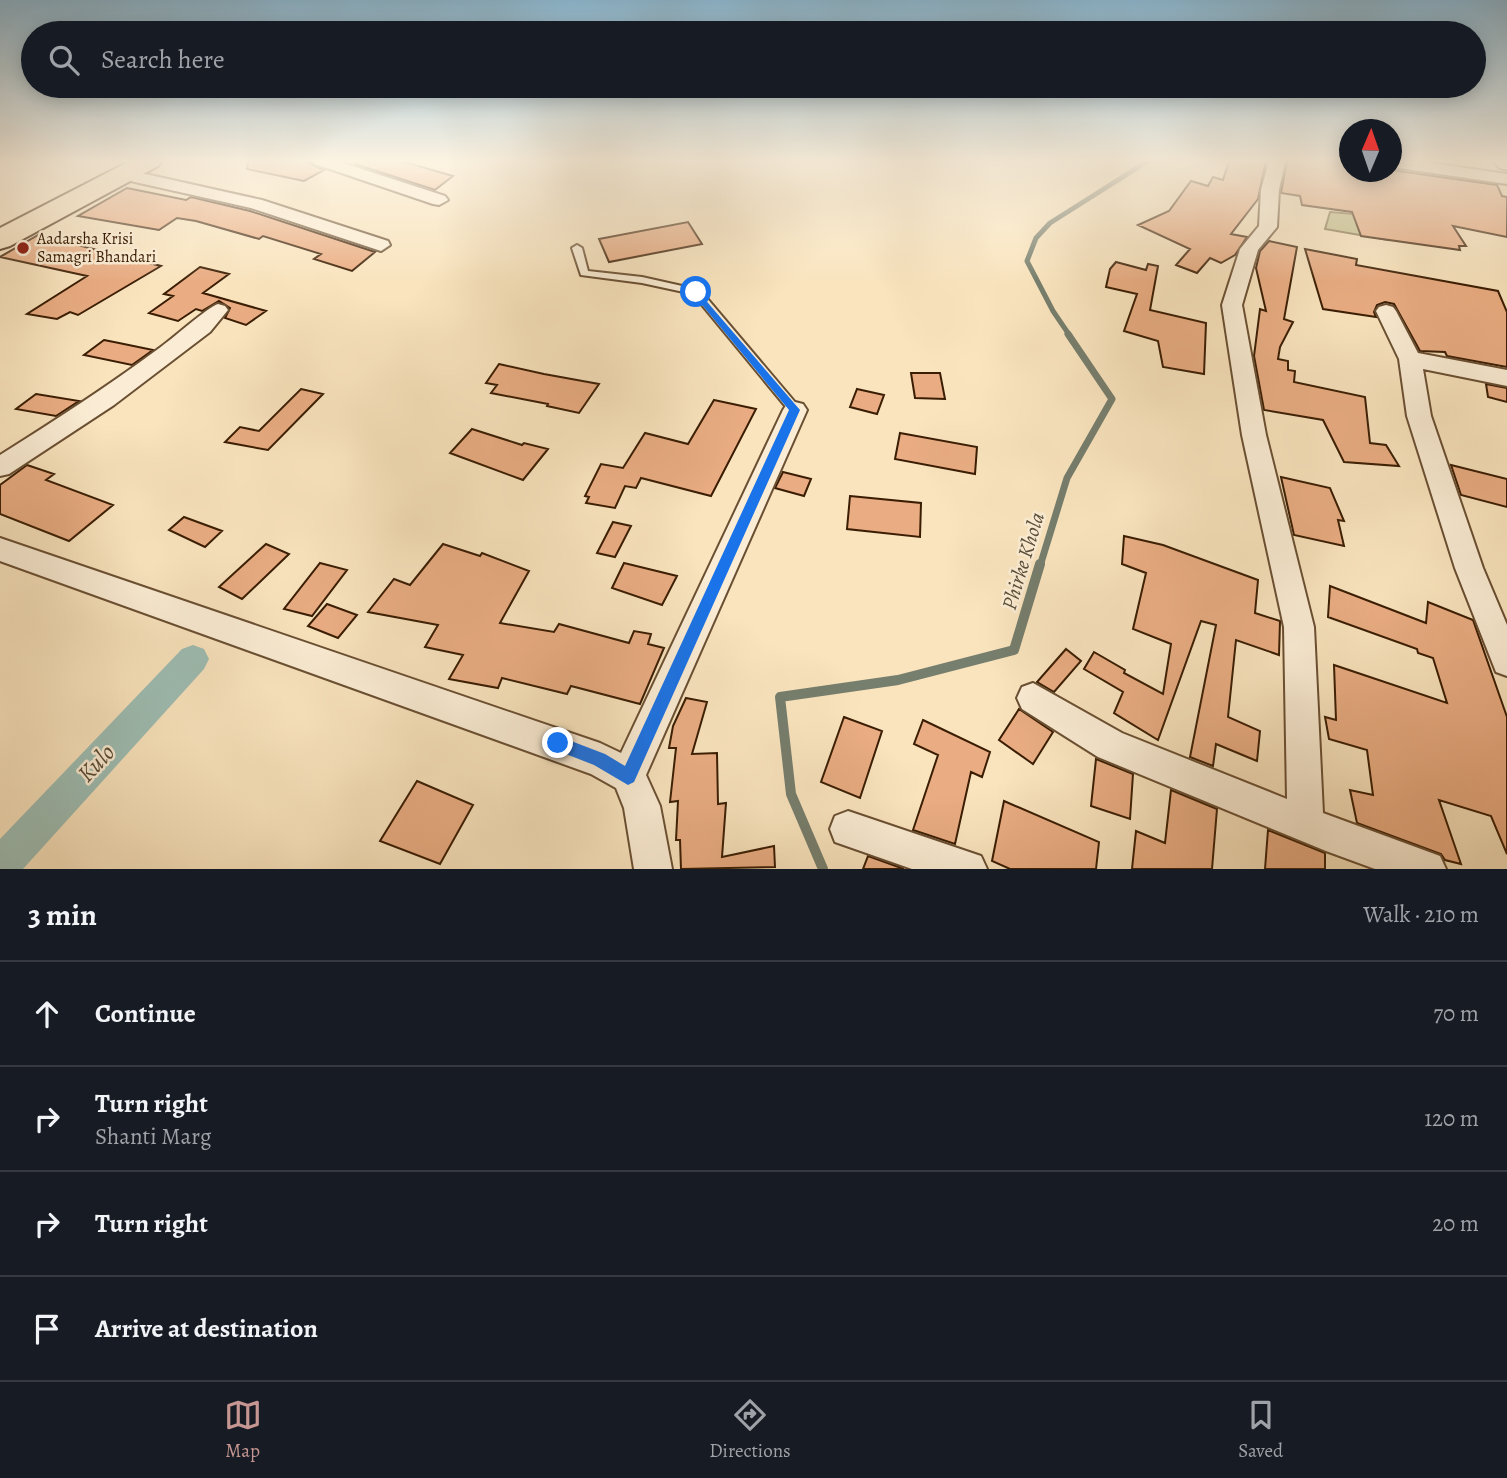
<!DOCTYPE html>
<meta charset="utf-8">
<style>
:root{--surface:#171b24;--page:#20242c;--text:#f1f3f6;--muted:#9ea1a6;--line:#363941;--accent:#c59692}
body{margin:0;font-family:Alegreya,serif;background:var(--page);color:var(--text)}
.compass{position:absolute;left:1339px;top:119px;width:63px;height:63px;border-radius:50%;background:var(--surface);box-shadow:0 4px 18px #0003;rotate:2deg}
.stop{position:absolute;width:21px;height:21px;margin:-16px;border:5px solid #1a73e8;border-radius:50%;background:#fff}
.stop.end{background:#1a73e8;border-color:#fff;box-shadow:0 2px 7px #0008}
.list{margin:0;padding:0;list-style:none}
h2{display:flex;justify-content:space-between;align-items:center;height:91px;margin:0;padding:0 28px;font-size:30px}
h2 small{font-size:23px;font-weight:400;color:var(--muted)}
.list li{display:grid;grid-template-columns:46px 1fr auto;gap:21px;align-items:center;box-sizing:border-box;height:105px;padding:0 28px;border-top:2px solid var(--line)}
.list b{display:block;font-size:26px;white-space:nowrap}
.list p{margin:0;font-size:23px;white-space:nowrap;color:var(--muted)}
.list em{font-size:23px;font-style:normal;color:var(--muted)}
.icon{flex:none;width:38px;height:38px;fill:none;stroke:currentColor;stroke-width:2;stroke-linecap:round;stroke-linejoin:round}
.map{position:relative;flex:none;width:1507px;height:869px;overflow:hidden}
.search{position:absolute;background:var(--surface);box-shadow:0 4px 18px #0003;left:21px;right:21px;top:21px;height:77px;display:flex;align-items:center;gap:18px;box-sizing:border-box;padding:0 24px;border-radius:38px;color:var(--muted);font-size:26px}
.sheet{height:511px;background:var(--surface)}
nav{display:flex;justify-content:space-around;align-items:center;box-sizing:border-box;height:98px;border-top:2px solid var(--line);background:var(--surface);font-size:19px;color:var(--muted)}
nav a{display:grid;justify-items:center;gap:4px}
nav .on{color:var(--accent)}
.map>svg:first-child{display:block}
</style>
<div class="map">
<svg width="1507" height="869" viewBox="0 0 1507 869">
<rect width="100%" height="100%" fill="#f9e4be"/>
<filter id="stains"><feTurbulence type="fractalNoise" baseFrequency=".00286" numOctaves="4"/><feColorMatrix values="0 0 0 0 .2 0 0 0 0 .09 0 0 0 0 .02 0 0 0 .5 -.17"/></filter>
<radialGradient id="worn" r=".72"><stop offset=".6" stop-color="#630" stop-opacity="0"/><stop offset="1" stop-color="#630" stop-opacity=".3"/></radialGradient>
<path fill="#c4c28c" stroke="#7f7048" stroke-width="2" d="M 1330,212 L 1377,216 L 1388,240 L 1325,229 Z"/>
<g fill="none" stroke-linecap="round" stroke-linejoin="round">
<path stroke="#767e6d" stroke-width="5" d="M 1070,336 L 1053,311 L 1027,261 L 1036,238 L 1050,223 L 1148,161"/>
<path stroke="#767e6d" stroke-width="7" d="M 1040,566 L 1067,478 L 1112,399 L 1068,334"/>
<path stroke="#767e6d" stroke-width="10" d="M 823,869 L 791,794 L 780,697 L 898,680 L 1014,650 L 1040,564"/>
<path fill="#9ebeb4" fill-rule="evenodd" d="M 193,645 L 204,649 L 209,659 L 204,669 L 23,869 L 0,869 L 0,839 L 182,649 Z"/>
</g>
<path fill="#eaad83" stroke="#3a1d03" stroke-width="2" d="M 248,161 L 304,161 L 324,170 L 304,181 L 247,169 Z
M 356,161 L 401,161 L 453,176 L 435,190 L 355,164 Z
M 1229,161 L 1266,161 L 1258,199 L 1231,234 L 1247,237 L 1235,255 L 1221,263 L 1210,258 L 1197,273 L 1176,265 L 1190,249 L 1138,225 L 1169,211 L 1191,181 L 1208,186 L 1213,177 L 1223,180 Z
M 1287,161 L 1349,161 L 1349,172 L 1391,170 L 1497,185 L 1502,196 L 1507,197 L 1507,237 L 1453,226 L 1466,246 L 1459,246 L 1460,250 L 1361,236 L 1352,212 L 1302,205 L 1300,196 L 1281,193 Z
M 127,188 L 186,200 L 191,197 L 250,211 L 375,252 L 352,271 L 314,259 L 321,254 L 263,236 L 259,239 L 196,221 L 177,218 L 159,230 L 78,216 Z
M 688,222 L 702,244 L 609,262 L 599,239 Z
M 38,235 L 161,266 L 78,315 L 70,312 L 57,319 L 27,314 L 87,276 L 0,257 Z
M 1269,241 L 1297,247 L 1284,319 L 1293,322 L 1280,347 L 1278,359 L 1288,361 L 1288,370 L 1295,371 L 1294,382 L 1365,397 L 1370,443 L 1386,445 L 1399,466 L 1344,462 L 1323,420 L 1264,410 L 1254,356 L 1260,309 L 1266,311 L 1256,268 L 1260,251 Z
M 1305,249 L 1357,259 L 1356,265 L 1498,291 L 1507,312 L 1507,367 L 1447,356 L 1445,352 L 1420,351 L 1394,304 L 1385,302 L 1377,305 L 1374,312 L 1376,317 L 1323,309 Z
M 1116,262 L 1146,270 L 1148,264 L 1158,266 L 1150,310 L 1206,323 L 1204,374 L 1163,367 L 1158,341 L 1124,331 L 1137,294 L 1106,287 L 1110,269 Z
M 200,267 L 229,274 L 203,293 L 266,311 L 246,325 L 225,318 L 230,308 L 219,301 L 202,311 L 196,309 L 178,321 L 149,313 L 173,296 L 164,294 Z
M 104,340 L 119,343 L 153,350 L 132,365 L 84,355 Z
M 499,364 L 544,374 L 599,384 L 579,413 L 547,406 L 548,404 L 491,393 L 497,385 L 486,383 Z
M 911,373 L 940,373 L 945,399 L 915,398 Z
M 1486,384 L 1507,388 L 1507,402 L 1488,397 Z
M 301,389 L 323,394 L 268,450 L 225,442 L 240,427 L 259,431 Z
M 857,389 L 884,395 L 877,414 L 850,407 Z
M 36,394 L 79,401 L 56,416 L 16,409 Z
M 714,400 L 756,409 L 711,496 L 641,478 L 636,488 L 625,486 L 615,508 L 586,503 L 589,497 L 585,496 L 601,464 L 623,468 L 645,433 L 688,444 Z
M 472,429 L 522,445 L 524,443 L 548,449 L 523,480 L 450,453 Z
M 900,433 L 977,447 L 975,474 L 895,459 Z
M 27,465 L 54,474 L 46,480 L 113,505 L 69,541 L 0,514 L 0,485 Z
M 1451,465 L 1507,479 L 1507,507 L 1461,495 Z
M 783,472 L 811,479 L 804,496 L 775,488 Z
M 1281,477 L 1330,488 L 1344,521 L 1338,520 L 1344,546 L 1294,535 Z
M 850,496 L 921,503 L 920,537 L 847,529 Z
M 184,517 L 222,531 L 205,547 L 169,530 Z
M 613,522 L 631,526 L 615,557 L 597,553 Z
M 1124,536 L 1163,545 L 1258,580 L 1255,613 L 1280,621 L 1279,655 L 1236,640 L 1228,717 L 1260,731 L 1257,761 L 1216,744 L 1213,766 L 1190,757 L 1216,625 L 1201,621 L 1158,740 L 1114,713 L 1123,692 L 1084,669 L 1094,652 L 1125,670 L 1124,673 L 1163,694 L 1171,644 L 1133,629 L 1146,573 L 1122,564 Z
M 266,544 L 289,554 L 242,599 L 219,587 Z
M 443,544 L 480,556 L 482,553 L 529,571 L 500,623 L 554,632 L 559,624 L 629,643 L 634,631 L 651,634 L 648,644 L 664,648 L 640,704 L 571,686 L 567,694 L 502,678 L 498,688 L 449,679 L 463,655 L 425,647 L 438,625 L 368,612 L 394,579 L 410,585 Z
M 320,563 L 347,570 L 312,616 L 284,609 Z
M 624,563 L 677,576 L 662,605 L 612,588 Z
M 1330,586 L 1426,623 L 1428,602 L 1473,620 L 1507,717 L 1507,854 L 1491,816 L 1439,800 L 1461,864 L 1445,860 L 1441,854 L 1357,823 L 1350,790 L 1373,795 L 1367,750 L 1329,739 L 1325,717 L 1336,720 L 1334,665 L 1447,703 L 1433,658 L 1418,653 L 1417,649 L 1328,617 Z
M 327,604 L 357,615 L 338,638 L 308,626 Z
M 1066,649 L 1081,661 L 1054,692 L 1037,682 Z
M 686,698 L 707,702 L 692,754 L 717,753 L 718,804 L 726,803 L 722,857 L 774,846 L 775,867 L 681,869 L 680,840 L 676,840 L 678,801 L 670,802 L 676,748 L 669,748 L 673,726 Z
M 1019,709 L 1053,732 L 1033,764 L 999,740 Z
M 844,717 L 882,731 L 860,798 L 821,782 Z
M 923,720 L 990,752 L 982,777 L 971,772 L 955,844 L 913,830 L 938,755 L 914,744 Z
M 1096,759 L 1133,774 L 1130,819 L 1091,806 Z
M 417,781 L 473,805 L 440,864 L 380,841 Z
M 1171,790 L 1217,809 L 1212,869 L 1132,869 L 1136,831 L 1165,843 Z
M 1004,801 L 1099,842 L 1096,869 L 1010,869 L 992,861 Z
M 1268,830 L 1325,853 L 1325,869 L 1265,869 Z
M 868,856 L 904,869 L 863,869 Z"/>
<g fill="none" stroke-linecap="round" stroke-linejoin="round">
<g stroke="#6a4f32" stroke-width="4">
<path id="service" d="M 577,245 L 582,248 L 588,271 L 642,277 L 700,290 L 799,407 L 801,410 L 799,413 L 791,413 L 693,294 L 642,283 L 581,275 L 572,248 Z"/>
</g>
<g stroke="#6a4f32" stroke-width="4">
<path id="minor" d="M 313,161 L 337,161 L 445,196 L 448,200 L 439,205 L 433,204 L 315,164 Z
M 1269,161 L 1285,161 L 1279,190 L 1277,227 L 1258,250 L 1242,305 L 1266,435 L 1314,627 L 1323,813 L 1440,856 L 1446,869 L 1375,869 L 1326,851 L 1098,757 L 1022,709 L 1017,698 L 1022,687 L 1033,683 L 1122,733 L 1287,799 L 1284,627 L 1242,435 L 1222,305 L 1240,249 L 1259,226 L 1261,190 Z
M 1392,161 L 1417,161 L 1507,174 L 1507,184 L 1392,167 Z
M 123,169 L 262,200 L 388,241 L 390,245 L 381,251 L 251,208 L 117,178 L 115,174 Z
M 218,304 L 225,306 L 228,310 L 210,332 L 114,405 L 9,474 L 0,476 L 0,455 C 54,421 107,387 158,349 C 170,341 209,306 218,304 Z
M 1386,305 L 1393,307 L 1396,311 L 1418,353 L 1507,370 L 1507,386 L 1423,369 L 1431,416 L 1483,568 L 1507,625 L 1507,676 L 1496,672 L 1455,568 L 1407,416 L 1399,359 L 1376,311 L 1379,307 Z
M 795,402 L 803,404 L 807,410 L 646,775 L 660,806 L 672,869 L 634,869 L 624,808 L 616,788 L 591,774 L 0,561 L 0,538 L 600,743 L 621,753 L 783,410 L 787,404 Z
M 848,811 L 981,856 L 987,869 L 912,869 L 835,842 L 830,829 L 835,816 Z"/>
</g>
<g stroke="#3a1d03" stroke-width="3">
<path id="secondary" d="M 1493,161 L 1507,161 L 1507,170 L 1499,168 Z"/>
</g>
<g stroke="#3a1d03" stroke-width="4">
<path id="trunk" d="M 130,161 L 162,161 L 158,166 L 10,246 L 0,249 L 0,228 Z"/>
</g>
<use href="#service" fill="#fbedd5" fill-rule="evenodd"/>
<use href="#minor" fill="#fbedd5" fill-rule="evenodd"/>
<use href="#secondary" fill="#fbedd5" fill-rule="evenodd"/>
<use href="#trunk" fill="#f9e4be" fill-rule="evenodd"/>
</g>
<linearGradient id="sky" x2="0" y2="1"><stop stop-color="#8ab8d3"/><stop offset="0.57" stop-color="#fcf3e2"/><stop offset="1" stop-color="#fcf3e2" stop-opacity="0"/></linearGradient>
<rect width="1507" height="282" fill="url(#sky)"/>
<path fill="#1a73e8" d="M 696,289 L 800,410 L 634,782 L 628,785 L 594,765 L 553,749 L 550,743 L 553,738 L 558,736 L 605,754 L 625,766 L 789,410 L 693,294 L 693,290 Z"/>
<circle fill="#8f2418" stroke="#fbedd5" stroke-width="2.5" cx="23" cy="248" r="7"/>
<g text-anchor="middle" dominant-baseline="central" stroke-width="5" stroke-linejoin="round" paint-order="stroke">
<g font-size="16" fill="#3a1d03" stroke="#fbedd5" text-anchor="start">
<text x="37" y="239">Aadarsha Krisi<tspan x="37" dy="18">Samagri Bhandari</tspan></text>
</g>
<g font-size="21" font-style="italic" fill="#584d38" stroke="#fbedd5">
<text transform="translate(1023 561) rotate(-73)">Phirke Khola</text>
</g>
<g font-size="24" font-style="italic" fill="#584d38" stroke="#fbedd5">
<text transform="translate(96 763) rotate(-47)">Kulo</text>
</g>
</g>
<rect width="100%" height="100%" filter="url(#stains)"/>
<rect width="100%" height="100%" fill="url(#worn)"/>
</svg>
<svg class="compass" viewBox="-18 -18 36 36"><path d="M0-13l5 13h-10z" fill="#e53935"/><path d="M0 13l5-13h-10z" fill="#9ea1a6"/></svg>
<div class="stop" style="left:696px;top:292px"></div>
<div class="stop end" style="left:558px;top:743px"></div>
<div class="search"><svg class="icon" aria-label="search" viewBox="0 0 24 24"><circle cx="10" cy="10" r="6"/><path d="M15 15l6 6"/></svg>Search here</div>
</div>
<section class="sheet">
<h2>3 min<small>Walk · 210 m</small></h2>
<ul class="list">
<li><svg class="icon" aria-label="ahead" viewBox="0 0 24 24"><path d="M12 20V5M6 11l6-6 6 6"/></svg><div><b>Continue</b></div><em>70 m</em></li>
<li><svg class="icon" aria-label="right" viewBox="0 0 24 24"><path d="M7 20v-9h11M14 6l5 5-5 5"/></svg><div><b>Turn right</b><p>Shanti Marg</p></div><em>120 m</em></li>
<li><svg class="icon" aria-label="right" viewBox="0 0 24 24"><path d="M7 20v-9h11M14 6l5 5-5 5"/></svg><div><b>Turn right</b></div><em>20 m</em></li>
<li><svg class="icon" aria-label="arrive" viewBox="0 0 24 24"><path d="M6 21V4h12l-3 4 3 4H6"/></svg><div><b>Arrive at destination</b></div></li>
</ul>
</section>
<nav>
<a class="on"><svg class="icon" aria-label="map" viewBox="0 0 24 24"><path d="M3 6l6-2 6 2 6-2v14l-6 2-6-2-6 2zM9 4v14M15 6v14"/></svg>Map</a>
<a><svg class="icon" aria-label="directions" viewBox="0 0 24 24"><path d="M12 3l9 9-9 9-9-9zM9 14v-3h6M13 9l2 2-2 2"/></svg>Directions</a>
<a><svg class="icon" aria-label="saved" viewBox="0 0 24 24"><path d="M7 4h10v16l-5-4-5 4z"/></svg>Saved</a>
</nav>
